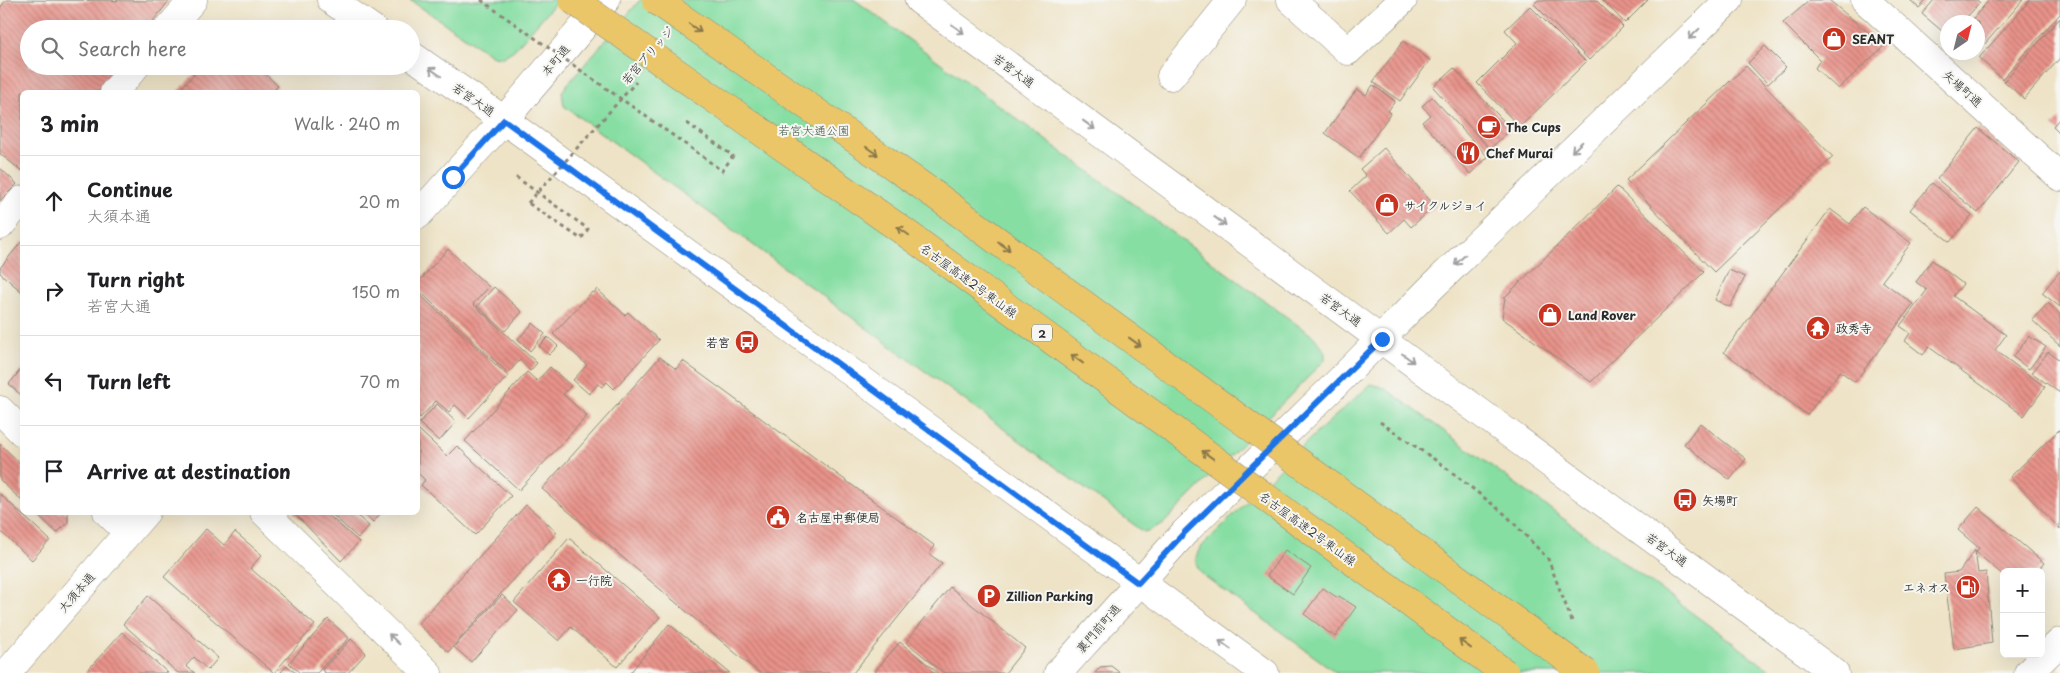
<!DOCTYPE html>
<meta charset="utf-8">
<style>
:root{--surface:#fff;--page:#f2f2f2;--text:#202124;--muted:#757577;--line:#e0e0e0}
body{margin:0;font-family:"Playpen Sans","Klee One",sans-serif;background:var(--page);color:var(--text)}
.controls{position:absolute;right:15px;bottom:15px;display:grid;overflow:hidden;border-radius:8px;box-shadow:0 5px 20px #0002}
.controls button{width:45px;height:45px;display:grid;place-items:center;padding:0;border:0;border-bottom:1px solid var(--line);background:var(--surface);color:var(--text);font:25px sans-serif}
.compass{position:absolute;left:1940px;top:15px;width:45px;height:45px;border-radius:50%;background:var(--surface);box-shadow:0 5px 20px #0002;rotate:35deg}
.stop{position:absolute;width:15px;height:15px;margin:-11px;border:4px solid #1a73e8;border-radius:50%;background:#fff}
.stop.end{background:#1a73e8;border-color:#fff;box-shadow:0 1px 5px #0008}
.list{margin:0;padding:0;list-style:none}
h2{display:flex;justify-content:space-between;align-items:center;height:65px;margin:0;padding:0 20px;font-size:21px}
h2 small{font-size:16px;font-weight:400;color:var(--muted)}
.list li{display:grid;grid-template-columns:32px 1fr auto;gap:15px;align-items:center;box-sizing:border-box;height:90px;padding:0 20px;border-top:1px solid var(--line)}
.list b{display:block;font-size:19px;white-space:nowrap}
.list p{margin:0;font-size:16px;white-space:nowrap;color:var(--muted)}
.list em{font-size:16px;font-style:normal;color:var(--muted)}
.icon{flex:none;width:28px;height:28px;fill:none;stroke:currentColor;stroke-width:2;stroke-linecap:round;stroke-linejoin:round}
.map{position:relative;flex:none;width:2060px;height:673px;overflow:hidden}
.search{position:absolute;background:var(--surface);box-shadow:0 5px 20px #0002;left:20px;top:20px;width:400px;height:55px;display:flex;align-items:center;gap:12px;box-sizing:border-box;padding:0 18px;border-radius:28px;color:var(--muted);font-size:19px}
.panel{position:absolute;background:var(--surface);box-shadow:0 5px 20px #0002;left:20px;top:90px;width:400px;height:425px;border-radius:8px}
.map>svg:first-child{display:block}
</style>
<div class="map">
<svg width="2060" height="673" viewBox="0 0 2060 673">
<defs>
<pattern id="building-back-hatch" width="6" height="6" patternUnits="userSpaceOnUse" patternTransform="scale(1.25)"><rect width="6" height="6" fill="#e8938a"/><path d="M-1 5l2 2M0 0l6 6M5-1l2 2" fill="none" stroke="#bc7871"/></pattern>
</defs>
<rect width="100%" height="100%" fill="#f6f6f2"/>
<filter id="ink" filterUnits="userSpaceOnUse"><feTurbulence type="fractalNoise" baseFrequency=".02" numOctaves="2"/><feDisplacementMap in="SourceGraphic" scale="10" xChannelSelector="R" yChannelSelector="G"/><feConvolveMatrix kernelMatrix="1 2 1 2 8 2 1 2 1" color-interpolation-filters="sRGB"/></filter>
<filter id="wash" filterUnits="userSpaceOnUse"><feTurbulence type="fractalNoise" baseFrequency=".0096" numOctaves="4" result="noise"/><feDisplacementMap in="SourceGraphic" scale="20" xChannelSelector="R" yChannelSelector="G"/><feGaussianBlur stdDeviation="1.12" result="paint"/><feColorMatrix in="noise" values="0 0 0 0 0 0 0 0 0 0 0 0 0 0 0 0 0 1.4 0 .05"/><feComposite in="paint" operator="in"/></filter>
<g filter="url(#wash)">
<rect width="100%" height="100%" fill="#eee3c6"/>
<path fill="#86dea3" stroke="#588467" d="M 410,0 L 558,0 L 514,50 L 503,57 L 493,56 Z
M 640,0 L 855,0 L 1314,337 L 1325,351 L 1325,360 L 1164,523 L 1151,530 L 1144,532 L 564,106 L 562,92 L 566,86 Z
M 1371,384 L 1385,388 L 1774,673 L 1337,673 L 1203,575 C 1195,565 1193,559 1201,547 L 1313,436 Z"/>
<g id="blocks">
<path fill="url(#building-back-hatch)" d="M 6,0 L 169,1 L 147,29 L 29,29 L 29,66 L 118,66 L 98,92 L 22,92 L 22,171 L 0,154 L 0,8 Z
M 1538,0 L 1596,0 L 1623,27 L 1589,60 L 1534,4 Z
M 1602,0 L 1648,0 L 1625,23 Z
M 1810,0 L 1829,0 L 1884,46 L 1838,89 L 1815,68 L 1820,60 L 1783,23 Z
M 1910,0 L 1927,0 L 1919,8 Z
M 1934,0 L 1977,0 L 1980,3 L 1962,22 L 1948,22 L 1948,36 L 1922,14 Z
M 1989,0 L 2023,0 L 1978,52 L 1978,22 L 1970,22 Z
M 2030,0 L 2060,0 L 2060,14 L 2002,79 L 1979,58 Z
M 1530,6 L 1586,62 L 1520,127 L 1477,83 L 1517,43 L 1505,30 Z
M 2060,18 L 2060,58 L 2024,99 L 2004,81 Z
M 1403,41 L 1430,60 L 1400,101 L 1373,82 Z
M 1765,46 L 1786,67 L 1768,84 L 1748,63 Z
M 202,66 L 257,66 L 278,86 L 272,92 L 177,92 Z
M 1746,66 L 1833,157 L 1714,272 L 1626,180 Z
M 1454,68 L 1511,129 L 1490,149 L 1433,87 Z
M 1373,85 L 1395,101 L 1388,111 L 1391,113 L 1359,158 L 1325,133 L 1357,89 L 1366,95 Z
M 1432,97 L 1488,157 L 1470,174 L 1422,122 L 1430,115 L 1422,106 Z
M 2060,118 L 2060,133 L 2053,126 Z
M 1978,128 L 2019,162 L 1978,213 L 1937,179 Z
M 1384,148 L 1435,206 L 1411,227 L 1404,219 L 1389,233 L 1350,191 L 1366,176 L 1360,169 Z
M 0,168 L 17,184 L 0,201 Z
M 1932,183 L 1972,215 L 1950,242 L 1910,210 Z
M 1617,187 L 1704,272 L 1591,382 L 1502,318 L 1505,297 Z
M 1863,207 L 1911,243 L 1882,281 L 1913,304 L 1855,382 L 1840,371 L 1807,415 L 1724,352 L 1830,209 L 1850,224 Z
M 22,241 L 22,292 L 0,273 L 0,268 Z
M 448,249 L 489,287 L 473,304 L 537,363 L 530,371 L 520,360 L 508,373 L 418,290 L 418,282 Z
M 1932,260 L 1963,284 L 1953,296 L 2006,335 L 1995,350 L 2045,387 L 2024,416 L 1929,347 L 1923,355 L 1905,341 L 1910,333 L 1900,326 L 1927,290 L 1916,282 Z
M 1729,270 L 1745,277 L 1730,307 L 1715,300 Z
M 2060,271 L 2060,307 L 2042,293 Z
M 494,287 L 522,312 L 505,331 L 477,306 Z
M 597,289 L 625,315 L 628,312 L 659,340 L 614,389 L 607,382 L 602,387 L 598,384 L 589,394 L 573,380 L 587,365 L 553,334 L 592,292 L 594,293 Z
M 418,293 L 508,376 L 469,418 L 455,405 L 449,412 L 436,401 L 420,418 L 418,415 Z
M 2048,303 L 2060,314 L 2060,346 L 2032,320 Z
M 533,323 L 545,334 L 530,351 L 518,339 Z
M 2029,336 L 2046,347 L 2029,369 L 2013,357 Z
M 548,337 L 558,346 L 549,355 L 539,346 Z
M 2048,352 L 2060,360 L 2060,393 L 2032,373 Z
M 660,357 L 676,369 L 683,361 L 935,546 L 929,554 L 942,563 L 853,673 L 759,673 L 542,489 Z
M 550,367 L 571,386 L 563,394 L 587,416 L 519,490 L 465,441 L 527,372 L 537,381 Z
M 22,368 L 22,396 L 9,384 Z
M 437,404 L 456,422 L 439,441 L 419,423 Z
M 1700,423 L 1746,459 L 1730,480 L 1684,444 Z
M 418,429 L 447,456 L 457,446 L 511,496 L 475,535 L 421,485 L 425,480 L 418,473 Z
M 2060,429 L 2060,529 L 2010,477 Z
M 0,444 L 22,465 L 22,501 L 0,480 Z
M 0,494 L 50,540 L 32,560 L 0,531 Z
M 526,505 L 557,532 L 448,652 L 418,624 Z
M 1978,507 L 2044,563 L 2036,572 L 2004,572 L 2004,576 L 1976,552 L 1979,548 L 1958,530 Z
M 35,512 L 68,512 L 68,522 L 57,533 Z
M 293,512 L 325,512 L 359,542 L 341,561 Z
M 329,512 L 353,512 L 369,526 L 358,538 Z
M 362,512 L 382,512 L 373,522 Z
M 206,529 L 224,545 L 235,532 L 262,555 L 250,568 L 315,625 L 274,673 L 164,577 Z
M 569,538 L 660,617 L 617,667 L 571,627 L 559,641 L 514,602 Z
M 1285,550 L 1311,568 L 1293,594 L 1267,576 Z
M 1975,550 L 1978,573 L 1986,572 L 1992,643 L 1954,649 L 1944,574 L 1959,572 Z
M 950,587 L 1025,648 L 1005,673 L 944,673 L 906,642 Z
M 1323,588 L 1338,598 L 1339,596 L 1356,607 L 1335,637 L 1304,614 Z
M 502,595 L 518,610 L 471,662 L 454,647 Z
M 148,596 L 218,658 L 208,670 L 194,657 L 186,666 L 195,673 L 178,673 L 123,624 Z
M 328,619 L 349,638 L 317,673 L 300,673 L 289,663 Z
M 669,624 L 730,673 L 630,673 Z
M 122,632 L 168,673 L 85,673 Z
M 351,639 L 366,653 L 348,673 L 325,673 L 322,670 Z
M 900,642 L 938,673 L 878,673 L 875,671 Z
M 287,666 L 296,673 L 280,673 Z
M 1111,666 L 1120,673 L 1095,673 L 1100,667 Z"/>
</g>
</g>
<g filter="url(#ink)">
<use href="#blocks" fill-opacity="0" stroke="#8c8778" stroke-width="1"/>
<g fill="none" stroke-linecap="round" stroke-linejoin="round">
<g stroke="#8c8778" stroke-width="29">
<path id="minor" d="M 331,0 L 373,29
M 919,0 L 1835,673
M 1291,0 L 1348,51 L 1403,0
M 1865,0 L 2060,177
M 168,29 L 193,0
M 411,55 L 504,120 L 1265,673
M 1171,76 L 1232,0
M 114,92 L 136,66
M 418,215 L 504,120 L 606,0
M 0,226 L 22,200
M 0,410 L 22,432
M 107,512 L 128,532
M 264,512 L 428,673
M 7,673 L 146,512
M 1058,673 L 1185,532 L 1333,387 L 1430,289 L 1729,0
M 2028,673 L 2060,642"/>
</g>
<path stroke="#8c8778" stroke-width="3" stroke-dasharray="4 4" stroke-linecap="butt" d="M 687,123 L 733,156 L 722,171 L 695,151
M 516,177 L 588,229 L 581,239 L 528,203
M 1380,422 L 1444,466 L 1506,515 L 1548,559 L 1573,624"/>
<use href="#minor" stroke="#fff" stroke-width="28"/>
<g stroke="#8c8778" stroke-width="29" stroke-linecap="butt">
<path id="highway-bridge" d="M 573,0 L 906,233 L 1505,673
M 656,0 L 935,195 L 1586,673"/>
</g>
<path stroke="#8c8778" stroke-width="3" stroke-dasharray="4 4" stroke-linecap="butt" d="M 481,0 L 695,151
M 528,203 L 636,82"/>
<use href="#highway-bridge" stroke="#ebc669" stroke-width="28"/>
</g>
<defs><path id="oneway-shaft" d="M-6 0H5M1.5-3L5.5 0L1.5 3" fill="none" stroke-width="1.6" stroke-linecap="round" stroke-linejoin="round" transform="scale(1.25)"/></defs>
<g stroke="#8b784a">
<use href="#oneway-shaft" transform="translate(695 28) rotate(35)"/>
<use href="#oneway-shaft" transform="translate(872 151) rotate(35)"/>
<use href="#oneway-shaft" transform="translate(903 231) rotate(-145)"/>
<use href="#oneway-shaft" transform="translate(1004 246) rotate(36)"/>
<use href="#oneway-shaft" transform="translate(1135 342) rotate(36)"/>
<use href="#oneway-shaft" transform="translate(1077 359) rotate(-144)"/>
<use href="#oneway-shaft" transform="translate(1208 455) rotate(-144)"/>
<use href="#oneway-shaft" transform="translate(1465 644) rotate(-144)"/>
</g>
<g stroke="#a0a0a0">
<use href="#oneway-shaft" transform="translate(958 29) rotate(36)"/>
<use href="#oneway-shaft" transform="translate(1694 34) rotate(136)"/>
<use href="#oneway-shaft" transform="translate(435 72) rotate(-145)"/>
<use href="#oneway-shaft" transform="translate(1089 125) rotate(36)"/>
<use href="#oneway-shaft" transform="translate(1577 147) rotate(136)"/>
<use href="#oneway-shaft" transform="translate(1220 221) rotate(36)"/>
<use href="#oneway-shaft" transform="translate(1460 260) rotate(136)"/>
<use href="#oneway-shaft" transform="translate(1408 358) rotate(37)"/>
<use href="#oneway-shaft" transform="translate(394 639) rotate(-136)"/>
<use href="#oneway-shaft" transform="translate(1225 645) rotate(-144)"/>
</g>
</g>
<g fill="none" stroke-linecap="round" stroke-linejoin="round" filter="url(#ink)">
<path stroke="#1a73e8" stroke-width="6" d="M 453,177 L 504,120 L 1138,583 L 1185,532 L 1382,339"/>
</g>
<defs>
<g id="shop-disc" transform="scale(1.25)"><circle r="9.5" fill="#c8321e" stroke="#f6f6f2"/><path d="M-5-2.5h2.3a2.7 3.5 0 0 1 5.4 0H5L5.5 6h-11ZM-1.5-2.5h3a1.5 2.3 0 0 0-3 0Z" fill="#fff"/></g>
<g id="cafe-disc" transform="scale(1.25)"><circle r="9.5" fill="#c8321e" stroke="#f6f6f2"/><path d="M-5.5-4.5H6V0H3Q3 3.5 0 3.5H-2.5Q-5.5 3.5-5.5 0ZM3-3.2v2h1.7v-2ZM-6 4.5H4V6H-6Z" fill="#fff"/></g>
<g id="restaurant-disc" transform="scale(1.25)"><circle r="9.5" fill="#c8321e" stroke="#f6f6f2"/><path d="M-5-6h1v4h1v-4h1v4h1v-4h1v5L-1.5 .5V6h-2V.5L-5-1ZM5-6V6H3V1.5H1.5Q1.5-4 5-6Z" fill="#fff"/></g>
<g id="temple-disc" transform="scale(1.25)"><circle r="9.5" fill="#c8321e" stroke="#f6f6f2"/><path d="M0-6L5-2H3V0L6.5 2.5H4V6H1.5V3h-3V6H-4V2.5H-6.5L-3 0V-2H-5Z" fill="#fff"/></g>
<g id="bus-disc" transform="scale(1.25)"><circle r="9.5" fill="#c8321e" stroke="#f6f6f2"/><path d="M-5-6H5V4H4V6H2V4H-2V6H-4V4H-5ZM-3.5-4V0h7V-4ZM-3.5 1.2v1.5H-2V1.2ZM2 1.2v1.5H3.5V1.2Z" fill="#fff"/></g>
<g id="civic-disc" transform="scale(1.25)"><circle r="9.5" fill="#c8321e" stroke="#f6f6f2"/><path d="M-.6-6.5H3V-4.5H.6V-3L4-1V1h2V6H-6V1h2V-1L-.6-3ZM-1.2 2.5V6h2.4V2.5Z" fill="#fff"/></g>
<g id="fuel-disc" transform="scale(1.25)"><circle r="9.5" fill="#c8321e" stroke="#f6f6f2"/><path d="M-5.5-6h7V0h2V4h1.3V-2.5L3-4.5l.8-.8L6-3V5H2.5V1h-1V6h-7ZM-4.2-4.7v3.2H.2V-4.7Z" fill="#fff"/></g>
<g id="parking-disc" transform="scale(1.25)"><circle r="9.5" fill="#c8321e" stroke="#f6f6f2"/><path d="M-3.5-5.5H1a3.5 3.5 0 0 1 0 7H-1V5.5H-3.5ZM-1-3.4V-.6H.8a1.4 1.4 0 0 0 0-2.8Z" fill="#fff"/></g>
</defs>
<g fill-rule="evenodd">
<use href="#shop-disc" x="1834" y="39"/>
<use href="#cafe-disc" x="1489" y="127"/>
<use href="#restaurant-disc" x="1468" y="153"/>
<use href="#shop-disc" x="1387" y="205"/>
<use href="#shop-disc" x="1550" y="315"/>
<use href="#temple-disc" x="1818" y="328"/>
<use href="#bus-disc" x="747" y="342"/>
<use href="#bus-disc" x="1685" y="500"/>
<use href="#civic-disc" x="778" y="517"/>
<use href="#temple-disc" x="559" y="580"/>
<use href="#fuel-disc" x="1968" y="587"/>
<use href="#parking-disc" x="989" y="596"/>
</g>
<g text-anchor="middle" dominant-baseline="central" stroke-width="4" stroke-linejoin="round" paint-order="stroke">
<rect fill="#f6f6f2" stroke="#686867" stroke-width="1" x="1032" y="324.5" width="20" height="17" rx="4"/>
<g font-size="11" font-weight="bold" fill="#2b2b2b">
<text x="1042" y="333">2</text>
</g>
<g font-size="12" font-weight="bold" fill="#2b2b2b" stroke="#f6f6f2" text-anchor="start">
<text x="1852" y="39">SEANT</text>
<text x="1506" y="127">The Cups</text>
<text x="1486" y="153">Chef Murai</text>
<text x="1404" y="205">サイクルジョイ</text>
<text x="1568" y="315">Land Rover</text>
<text x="1836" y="328">政秀寺</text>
<text x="730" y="342" text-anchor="end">若宮</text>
<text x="1702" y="500">矢場町</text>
<text x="796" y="517">名古屋中郵便局</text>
<text x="576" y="580">一行院</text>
<text x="1950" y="587" text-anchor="end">エネオス</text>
<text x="1006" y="596">Zillion Parking</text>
</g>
<g font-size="12" fill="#2b2b2b" stroke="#f6f6f2">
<text transform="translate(647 55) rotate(-49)">若宮ブリッジ</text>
<text transform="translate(555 60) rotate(-50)">本町通</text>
<text transform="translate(1014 70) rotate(36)">若宮大通</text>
<text transform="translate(1963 88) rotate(42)">矢場町通</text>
<text transform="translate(474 99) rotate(35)">若宮大通</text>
<text transform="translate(969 280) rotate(36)">名古屋高速2号東山線</text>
<text transform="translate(1341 309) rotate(36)">若宮大通</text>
<text transform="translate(1308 528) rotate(36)">名古屋高速2号東山線</text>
<text transform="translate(1667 549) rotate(36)">若宮大通</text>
<text transform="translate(76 592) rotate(-49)">大須本通</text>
<text transform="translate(1098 628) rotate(-49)">裏門前町通</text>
</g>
<g font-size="12" fill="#425849" stroke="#f6f6f2">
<text x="814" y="130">若宮大通公園</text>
</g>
</g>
</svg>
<div class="controls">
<button>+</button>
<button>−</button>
</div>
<svg class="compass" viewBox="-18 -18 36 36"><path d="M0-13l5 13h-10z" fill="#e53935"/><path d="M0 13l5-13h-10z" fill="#757577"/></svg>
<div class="stop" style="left:453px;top:177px"></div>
<div class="stop end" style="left:1382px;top:339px"></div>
<div class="search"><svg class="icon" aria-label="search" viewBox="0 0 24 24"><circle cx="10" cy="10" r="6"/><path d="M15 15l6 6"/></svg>Search here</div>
<section class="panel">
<h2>3 min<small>Walk · 240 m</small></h2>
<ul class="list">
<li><svg class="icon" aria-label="ahead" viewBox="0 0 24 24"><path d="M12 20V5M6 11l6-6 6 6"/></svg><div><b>Continue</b><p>大須本通</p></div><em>20 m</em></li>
<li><svg class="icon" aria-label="right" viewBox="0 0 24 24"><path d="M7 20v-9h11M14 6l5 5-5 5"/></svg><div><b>Turn right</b><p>若宮大通</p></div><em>150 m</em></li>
<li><svg class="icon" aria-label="left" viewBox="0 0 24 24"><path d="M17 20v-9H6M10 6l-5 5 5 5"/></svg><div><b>Turn left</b></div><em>70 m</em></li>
<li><svg class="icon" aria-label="arrive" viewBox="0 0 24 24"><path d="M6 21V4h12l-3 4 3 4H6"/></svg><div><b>Arrive at destination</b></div></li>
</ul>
</section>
</div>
